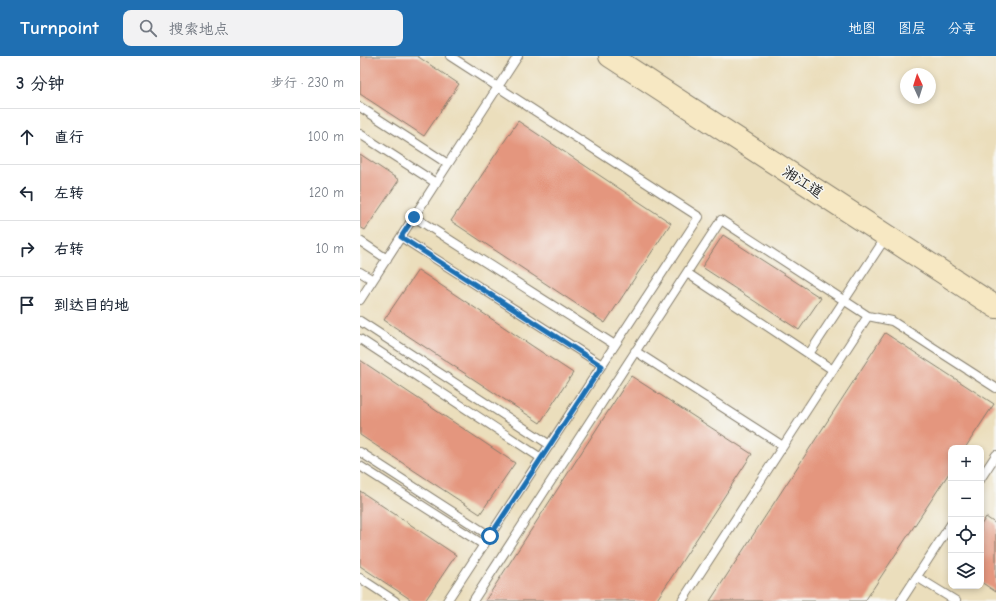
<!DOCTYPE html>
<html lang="zh">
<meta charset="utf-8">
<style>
:root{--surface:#fff;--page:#f2f2f3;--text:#1f2937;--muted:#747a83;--line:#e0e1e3;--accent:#1f6fb2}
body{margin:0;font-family:"Comic Neue","LXGW WenKai TC",sans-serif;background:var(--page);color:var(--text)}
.controls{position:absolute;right:12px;bottom:12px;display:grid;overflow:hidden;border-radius:8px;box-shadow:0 2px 6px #0003}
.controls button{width:36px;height:36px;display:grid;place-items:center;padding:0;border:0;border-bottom:1px solid var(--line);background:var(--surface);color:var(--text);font:20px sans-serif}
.compass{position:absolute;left:540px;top:12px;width:36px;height:36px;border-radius:50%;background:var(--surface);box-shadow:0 2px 6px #0003;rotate:356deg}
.stop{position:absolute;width:12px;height:12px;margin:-9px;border:3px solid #1f6fb2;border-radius:50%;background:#fff}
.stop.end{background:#1f6fb2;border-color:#fff;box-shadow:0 1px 4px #0008}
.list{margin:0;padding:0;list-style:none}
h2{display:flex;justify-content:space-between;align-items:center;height:52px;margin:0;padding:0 16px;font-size:17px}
h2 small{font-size:13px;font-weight:400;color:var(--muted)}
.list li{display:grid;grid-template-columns:26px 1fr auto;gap:12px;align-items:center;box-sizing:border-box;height:56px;padding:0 16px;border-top:1px solid var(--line)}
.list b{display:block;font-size:15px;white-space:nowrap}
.list em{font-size:13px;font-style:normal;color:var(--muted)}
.icon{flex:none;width:22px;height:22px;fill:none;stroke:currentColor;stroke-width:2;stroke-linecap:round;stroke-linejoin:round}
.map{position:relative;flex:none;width:636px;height:545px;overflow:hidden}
header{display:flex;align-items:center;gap:24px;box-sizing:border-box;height:56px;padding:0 20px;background:var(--accent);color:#fff}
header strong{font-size:19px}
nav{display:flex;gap:22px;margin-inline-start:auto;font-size:14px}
.search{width:280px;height:36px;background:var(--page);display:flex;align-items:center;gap:10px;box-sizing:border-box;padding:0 14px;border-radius:8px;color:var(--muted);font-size:15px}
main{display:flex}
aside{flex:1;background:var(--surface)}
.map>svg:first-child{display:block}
</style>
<header>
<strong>Turnpoint</strong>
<div class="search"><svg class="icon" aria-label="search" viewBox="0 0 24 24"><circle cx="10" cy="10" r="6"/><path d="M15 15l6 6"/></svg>搜索地点</div>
<nav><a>地图</a><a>图层</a><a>分享</a></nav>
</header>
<main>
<aside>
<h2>3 分钟<small>步行 · 230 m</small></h2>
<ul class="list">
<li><svg class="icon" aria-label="ahead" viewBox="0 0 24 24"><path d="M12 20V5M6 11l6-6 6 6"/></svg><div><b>直行</b></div><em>100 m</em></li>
<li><svg class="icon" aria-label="left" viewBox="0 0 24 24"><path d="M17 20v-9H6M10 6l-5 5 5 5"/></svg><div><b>左转</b></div><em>120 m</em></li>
<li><svg class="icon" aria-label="right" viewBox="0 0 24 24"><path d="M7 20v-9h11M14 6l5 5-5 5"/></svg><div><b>右转</b></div><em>10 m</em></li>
<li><svg class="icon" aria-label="arrive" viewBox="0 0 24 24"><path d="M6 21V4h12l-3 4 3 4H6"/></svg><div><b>到达目的地</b></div></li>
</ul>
</aside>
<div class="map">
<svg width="636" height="545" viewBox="0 0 636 545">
<rect width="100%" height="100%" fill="#f6f6f2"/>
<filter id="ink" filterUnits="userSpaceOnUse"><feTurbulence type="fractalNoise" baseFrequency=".025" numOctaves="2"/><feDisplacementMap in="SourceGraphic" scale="8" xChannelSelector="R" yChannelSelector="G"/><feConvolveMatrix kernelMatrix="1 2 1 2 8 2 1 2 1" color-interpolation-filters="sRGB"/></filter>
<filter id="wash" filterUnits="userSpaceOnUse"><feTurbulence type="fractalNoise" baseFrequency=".012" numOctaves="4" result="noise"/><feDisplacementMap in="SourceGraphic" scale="16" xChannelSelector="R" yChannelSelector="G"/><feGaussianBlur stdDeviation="0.9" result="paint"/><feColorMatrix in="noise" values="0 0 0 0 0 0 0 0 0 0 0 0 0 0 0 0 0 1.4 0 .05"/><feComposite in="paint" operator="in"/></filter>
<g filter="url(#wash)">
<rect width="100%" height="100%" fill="#ebdebc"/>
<g id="blocks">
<path fill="#e4967e" d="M 0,0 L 57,0 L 99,28 L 64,80 L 0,38 Z
M 158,65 L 311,167 L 245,267 L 91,165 Z
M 0,98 L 39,124 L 5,174 L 0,171 Z
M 363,179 L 461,242 L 439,274 L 342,211 Z
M 58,214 L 213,317 L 180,367 L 24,264 Z
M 525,277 L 634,348 L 605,392 L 591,392 L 591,414 L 505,545 L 350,545 Z
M 0,304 L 155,407 L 120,458 L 0,379 Z
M 271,320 L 392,398 L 296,545 L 125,545 Z
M 0,435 L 96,499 L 65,545 L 53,545 L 0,510 Z
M 626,461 L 636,468 L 636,536 L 621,526 L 621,469 Z"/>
</g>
</g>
<g filter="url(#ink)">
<use href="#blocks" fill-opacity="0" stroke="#847d6c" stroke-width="1"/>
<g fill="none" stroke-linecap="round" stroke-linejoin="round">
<g stroke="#847d6c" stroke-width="10">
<path id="lane" d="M 0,51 L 88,108
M 0,78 L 76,127
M 54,161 L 255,289
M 41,181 L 242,309
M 0,185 L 27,203
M 0,216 L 13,224
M 327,217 L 473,314
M 0,244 L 158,0
M 0,265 L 190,389
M 0,283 L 181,402
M 275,295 L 423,390
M 449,298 L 526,181
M 0,396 L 130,480
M 0,410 L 124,489
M 621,422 L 636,399
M 557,521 L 596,545
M 0,522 L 35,545
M 87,545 L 339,161 L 90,0
M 113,545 L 361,164 L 508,260 L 532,265 L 636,332
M 322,545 L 508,260
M 541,545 L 591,468"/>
</g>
<g stroke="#847d6c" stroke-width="24">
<path id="secondary" d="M 250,0 L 636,251"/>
</g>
<use href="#lane" stroke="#fff" stroke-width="8"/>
<use href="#secondary" stroke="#f7e8c3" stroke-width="22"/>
</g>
</g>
<g fill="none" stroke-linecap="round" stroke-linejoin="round" filter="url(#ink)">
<path stroke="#1f6fb2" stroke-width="5" d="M 54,161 L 41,181 L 242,310 L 130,480"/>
</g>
<g text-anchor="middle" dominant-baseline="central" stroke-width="3" stroke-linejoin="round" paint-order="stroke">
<g font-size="15" fill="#1c1c1c" stroke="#f6f6f2">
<text transform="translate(443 126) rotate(33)">湘江道</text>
</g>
</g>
</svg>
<div class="controls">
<button>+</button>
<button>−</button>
<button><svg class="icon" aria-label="locate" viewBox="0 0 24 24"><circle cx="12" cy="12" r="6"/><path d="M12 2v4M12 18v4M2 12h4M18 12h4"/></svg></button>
<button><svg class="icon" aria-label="layers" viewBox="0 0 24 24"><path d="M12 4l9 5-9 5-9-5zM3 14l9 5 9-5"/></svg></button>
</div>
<svg class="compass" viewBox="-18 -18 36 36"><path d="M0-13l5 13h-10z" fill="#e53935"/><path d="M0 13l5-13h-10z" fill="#747a83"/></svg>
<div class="stop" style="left:130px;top:480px"></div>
<div class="stop end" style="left:54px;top:161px"></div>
</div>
</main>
